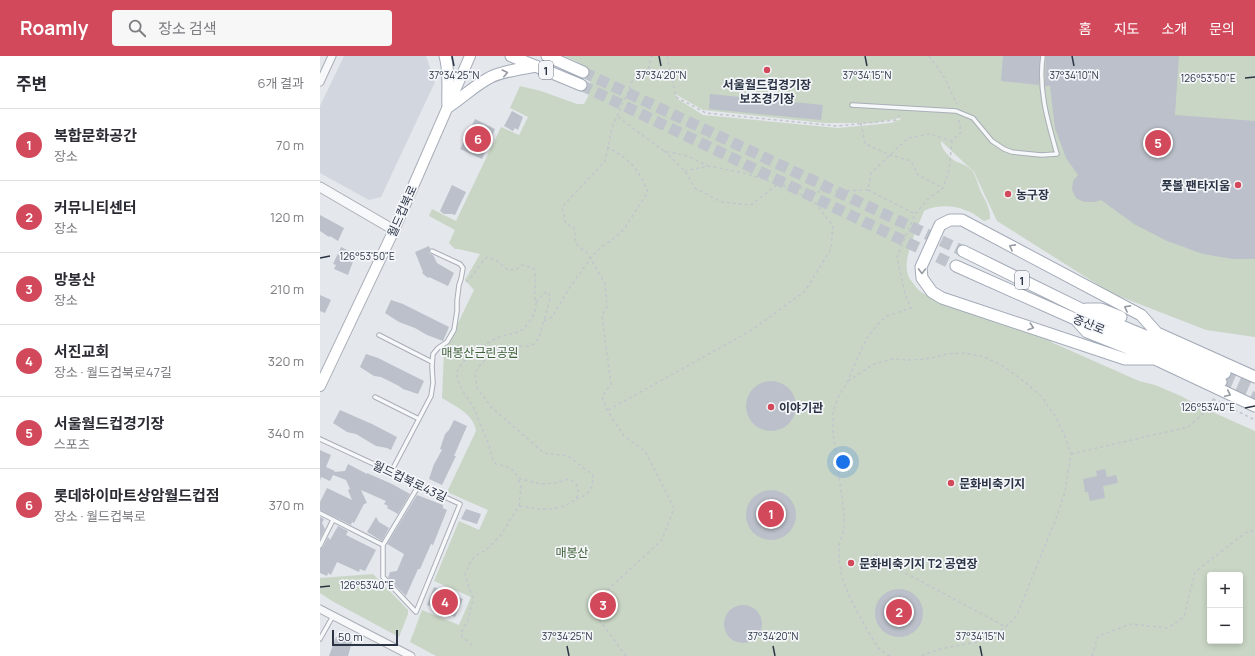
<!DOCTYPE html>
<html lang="ko">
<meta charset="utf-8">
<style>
:root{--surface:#fff;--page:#f7f7f7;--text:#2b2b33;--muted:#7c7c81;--line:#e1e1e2;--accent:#d1495b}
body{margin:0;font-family:Manrope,"Noto Sans KR",sans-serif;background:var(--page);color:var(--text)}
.controls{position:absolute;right:12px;bottom:12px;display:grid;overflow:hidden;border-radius:4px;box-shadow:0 2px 6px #0003}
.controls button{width:36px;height:36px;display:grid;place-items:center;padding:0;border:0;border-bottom:1px solid var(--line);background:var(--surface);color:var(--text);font:20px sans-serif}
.scale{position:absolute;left:12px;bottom:10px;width:66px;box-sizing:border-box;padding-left:4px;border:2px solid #2b3445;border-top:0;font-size:11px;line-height:14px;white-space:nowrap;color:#2b3445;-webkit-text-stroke:3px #f4f6f9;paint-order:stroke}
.you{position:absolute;left:523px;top:406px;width:14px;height:14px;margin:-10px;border:3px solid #fff;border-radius:50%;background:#1a73e8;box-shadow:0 0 0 6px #1a73e833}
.badge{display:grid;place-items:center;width:26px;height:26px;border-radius:50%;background:var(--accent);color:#fff;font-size:13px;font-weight:700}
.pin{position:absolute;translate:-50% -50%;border:2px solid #fff;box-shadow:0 1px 4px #0006}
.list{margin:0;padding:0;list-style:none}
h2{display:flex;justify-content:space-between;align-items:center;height:52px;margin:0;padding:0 16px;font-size:17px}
h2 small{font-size:13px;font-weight:400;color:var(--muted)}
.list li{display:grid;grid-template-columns:26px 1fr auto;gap:12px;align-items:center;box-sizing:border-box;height:72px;padding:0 16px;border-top:1px solid var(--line)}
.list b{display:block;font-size:15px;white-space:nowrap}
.list p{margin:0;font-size:13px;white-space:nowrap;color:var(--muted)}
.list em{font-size:13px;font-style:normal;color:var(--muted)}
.icon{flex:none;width:22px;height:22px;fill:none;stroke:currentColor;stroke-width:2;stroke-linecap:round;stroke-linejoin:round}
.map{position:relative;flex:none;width:935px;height:600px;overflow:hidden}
header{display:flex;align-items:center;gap:24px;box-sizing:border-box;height:56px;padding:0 20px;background:var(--accent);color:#fff}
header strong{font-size:19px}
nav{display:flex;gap:22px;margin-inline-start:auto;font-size:14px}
.search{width:280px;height:36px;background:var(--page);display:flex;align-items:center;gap:10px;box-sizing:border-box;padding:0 14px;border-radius:4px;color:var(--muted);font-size:15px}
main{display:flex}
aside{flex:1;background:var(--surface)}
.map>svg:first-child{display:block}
</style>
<header>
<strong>Roamly</strong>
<div class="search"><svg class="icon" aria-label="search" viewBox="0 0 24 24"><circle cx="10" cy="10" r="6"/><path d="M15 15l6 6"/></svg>장소 검색</div>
<nav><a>홈</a><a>지도</a><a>소개</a><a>문의</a></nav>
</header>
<main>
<aside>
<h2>주변<small>6개 결과</small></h2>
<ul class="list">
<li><span class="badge">1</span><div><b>복합문화공간</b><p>장소</p></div><em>70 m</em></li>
<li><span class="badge">2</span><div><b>커뮤니티센터</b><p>장소</p></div><em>120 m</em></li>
<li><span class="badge">3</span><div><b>망봉산</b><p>장소</p></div><em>210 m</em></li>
<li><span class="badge">4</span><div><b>서진교회</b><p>장소 · 월드컵북로47길</p></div><em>320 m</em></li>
<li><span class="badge">5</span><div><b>서울월드컵경기장</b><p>스포츠</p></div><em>340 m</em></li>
<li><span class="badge">6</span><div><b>롯데하이마트상암월드컵점</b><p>장소 · 월드컵북로</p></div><em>370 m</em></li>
</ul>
</aside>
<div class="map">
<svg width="935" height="600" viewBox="0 0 935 600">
<rect width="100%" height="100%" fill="#e4e7ec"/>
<path fill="#d2d6de" d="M 24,0 L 106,0 L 115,26 L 61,141 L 49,144 L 0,117 L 0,50 Z"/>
<path fill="#c9d6c5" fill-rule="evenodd" d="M 244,0 L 935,0 L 935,281 L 886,274 L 791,237 L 677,165 L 654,116 L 621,85 C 620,92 629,101 635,105 C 641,108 648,109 653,116 C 656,121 658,128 660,134 C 664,143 671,152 670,163 L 664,165 C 658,161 652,156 645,154 C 633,149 615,149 604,155 C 598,171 582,202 588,219 C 589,222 591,225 593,227 C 600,238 606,239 618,242 L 733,280 L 731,286 L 819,325 L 835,329 L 861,340 L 879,350 L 935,375 L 935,600 L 116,600 L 90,586 L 102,554 L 139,569 L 151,541 L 114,525 L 139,465 L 159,474 L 168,454 L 127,436 L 156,375 C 154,358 135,350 122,342 L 124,296 L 154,234 L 145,224 L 160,198 L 138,193 L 135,193 L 129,187 L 135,174 L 109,160 L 112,153 L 136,165 L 181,71 L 199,79 L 208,61 L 190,52 L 200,30 L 221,35 L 257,48 L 264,48 C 272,37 274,17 261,8 C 257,5 250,3 244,0 ZM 355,38 L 383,54 L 504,67 L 553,67 L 580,62 L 581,63 L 571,67 L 518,72 L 383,59 L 358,43 ZM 890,519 L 920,519 L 920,585 L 890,585 Z
M 53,518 L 88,554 L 88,558 L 79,581 L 12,545 L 0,537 L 0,522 Z"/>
<path fill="#bbc0ca" d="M 683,0 L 720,0 L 719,29 L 681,25 Z
M 726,0 L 859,0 L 855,59 L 935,65 L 935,203 L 913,203 L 883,198 L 847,185 L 814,168 L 781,144 L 775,146 L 764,146 L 756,142 L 752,134 L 753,125 L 758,119 L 746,102 L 735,72 L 730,30 L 725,30 Z
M 390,38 L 503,49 L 501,64 L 389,53 Z
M 192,55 L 203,61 L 198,74 L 195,72 L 193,75 L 184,70 Z
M 155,63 L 175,73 L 162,103 L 140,93 Z
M 132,129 L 146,136 L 135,159 L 132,158 L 124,158 L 120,155 Z
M 0,159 L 24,172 L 18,185 L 10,180 L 9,181 L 0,175 Z
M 109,190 L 110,193 L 109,197 L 113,199 L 117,207 L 134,217 L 128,230 L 109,221 L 108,222 L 102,217 L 103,216 L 95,196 Z
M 21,191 L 33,197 L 35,200 L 28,219 L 14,213 L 16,209 L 13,208 Z
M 0,239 L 11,244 L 5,257 L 0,255 Z
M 71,244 L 83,248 L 129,271 L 123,285 L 107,279 L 95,272 L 79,266 L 65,257 Z
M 46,298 L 58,302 L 104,325 L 98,338 L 83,333 L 79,330 L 61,321 L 54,320 L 40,311 Z
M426 350a25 25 0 1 1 50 0a25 25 0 1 1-50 0Z
M 20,354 L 52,368 L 77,381 L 71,394 L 67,392 L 56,390 L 36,378 L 27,376 L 13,367 Z
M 134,364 L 147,370 L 134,400 L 136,400 L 134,404 L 122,429 L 109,423 L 114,408 L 117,403 L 122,394 L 120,393 L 125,378 L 129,374 Z
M 0,394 L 11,399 L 6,411 L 15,415 L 14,416 L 25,415 L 28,408 L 47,418 L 47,417 L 72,428 L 90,438 L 78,458 L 67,452 L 68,450 L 64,448 L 66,445 L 41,434 L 47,447 L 44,448 L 34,467 L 32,466 L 31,469 L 0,454 L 0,446 L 7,432 L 32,444 L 28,434 L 30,433 L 26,424 L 13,419 L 10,425 L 1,421 L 0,425 Z
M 785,413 L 787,421 L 796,419 L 798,427 L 783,430 L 785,442 L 770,445 L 768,436 L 765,436 L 763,423 L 777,420 L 776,415 Z
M426 459a25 25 0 1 1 50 0a25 25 0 1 1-50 0Z
M 97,439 L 123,449 L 123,452 L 127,454 L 113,489 L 111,488 L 100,513 L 98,513 L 86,540 L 68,522 L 70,516 L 77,515 L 84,498 L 67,488 Z
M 146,453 L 161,458 L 157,468 L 141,463 Z
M 0,461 L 4,463 L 2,467 L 5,473 L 0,483 Z
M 56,461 L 59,466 L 69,472 L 62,485 L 47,476 Z
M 18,470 L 28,475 L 26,479 L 56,494 L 45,515 L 40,513 L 39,516 L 17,506 L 11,519 L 8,517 L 7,520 L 0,517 L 0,493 L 3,491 L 8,481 L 10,484 Z
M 114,531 L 143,543 L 135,561 L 107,549 Z
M555 557a24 24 0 1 1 48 0a24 24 0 1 1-48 0Z
M404 568a19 19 0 1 1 38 0a19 19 0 1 1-38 0Z
M 16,581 L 32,586 L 28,600 L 9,600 Z"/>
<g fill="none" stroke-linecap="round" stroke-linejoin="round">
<path stroke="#bfc3cb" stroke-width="11" stroke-dasharray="11 5.5" stroke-linecap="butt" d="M 263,16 L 643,195
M 261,29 L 636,210
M 905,317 L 935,331
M 901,326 L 935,342"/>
<g stroke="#a9aeb7" stroke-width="5.5">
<path id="service" d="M 532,49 L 636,55 L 653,62 L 672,85 L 684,93 L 692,96 L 721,99 L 737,98 C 728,66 718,34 723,0
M 59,279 L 112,306
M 55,341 L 99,363
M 0,383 L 140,448 L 96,556 L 63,521 L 63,489
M 71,416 L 111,340 L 113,327 L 112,311 L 113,298 L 118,292 L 127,286 L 134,274 L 137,255 L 137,245 L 139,229 L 141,223 L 143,212 L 140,208 L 112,195
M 0,457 L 63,489 L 99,429
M 0,490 L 13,464
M 0,583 L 13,560"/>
</g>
<g stroke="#a9aeb7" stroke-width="9">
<path id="minor" d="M 0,26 L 12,0
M 0,553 L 91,600"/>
</g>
<g stroke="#a9aeb7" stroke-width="11">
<path id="tertiary" d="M 0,131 L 74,174"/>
</g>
<g stroke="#a9aeb7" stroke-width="12">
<path id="secondary" d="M 0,330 L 74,174 L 150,0"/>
</g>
<g stroke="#a3abb8" stroke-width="13">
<path id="primary" d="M 125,0 C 130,17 127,34 128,51 C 142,42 154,30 169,22 C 179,16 204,12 216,10
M 191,0 L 261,29
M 227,0 L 263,16
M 643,195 L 761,253 L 840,286 L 905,317
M 636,210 L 755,263 L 838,296 L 901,326
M 766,253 L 781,253 L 801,261
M 757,265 L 767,276 L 835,303 L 935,350
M 837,277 L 935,321
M 835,303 L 805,303 L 622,242 L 612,236 L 602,222 L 601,211 L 620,169 L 630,164 L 642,164 L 821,259 L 837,277"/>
</g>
<path stroke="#c2c5cb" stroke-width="1.5" stroke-dasharray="3 3" stroke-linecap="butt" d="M 347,0 L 356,41 L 386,57 L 517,70 L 576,64 L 580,58
M 609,0 L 624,21 L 637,48
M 298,61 L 344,95 L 368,100 L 388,110
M 541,67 L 545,88 L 570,99 L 591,105 L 598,119 L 623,132
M 344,95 L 365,115 L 375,132 L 401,146 L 431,149 L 458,128
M 462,128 L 500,136 L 548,134 L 551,117 L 588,82 L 609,78 L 632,85
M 548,134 L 595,158
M 146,226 C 155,219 159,207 168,201 L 177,205 L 188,214 L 197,213 L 202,209 L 210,211 L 214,213 C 218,226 213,233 215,244 C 215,249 216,244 216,249 C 216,258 206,273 198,276 C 191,279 182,279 175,283 C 164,288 139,305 137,317 C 136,329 150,344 155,355 C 159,366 165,378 169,389 C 171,397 171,402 176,408 C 188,411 192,410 198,422 L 221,428 L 235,427 L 249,423 C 256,427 259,430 258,438 C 256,448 237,453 228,453 C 219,454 209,451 199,450
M 216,246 L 224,237 L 229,236 L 230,243 L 219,282 L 214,288 L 208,290 L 184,291 L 177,295 L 164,305 L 157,313 L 155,319 L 157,332 L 172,352 L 224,397 L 248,400 L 273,419 C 273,432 270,438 257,443
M 224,265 L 232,261 L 252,228 L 273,199 L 283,190 L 292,184 L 304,173 L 328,136 C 317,111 311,104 287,91
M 528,325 L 554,308 L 572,303 L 590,304 L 606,303 L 627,298 L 645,297 L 664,301 L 683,310 L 705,326 L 722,341 L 735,360 L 744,378 L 751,398 L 745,436 L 737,460 L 697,559 L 686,571 L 672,581 L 657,586 L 620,593 L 600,600
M 893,343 L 935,364
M 288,354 L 432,274 L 485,235 L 511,193 L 513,170 L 493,144 L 459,128 L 424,117 L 388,110 L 365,115
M 751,398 L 868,371 L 885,356 L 894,342
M 555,498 L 565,506 L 686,571
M 152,589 L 142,581 L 141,577 L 148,564 L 153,543 L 145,519 L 150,507 L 155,500 L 166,494 L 180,480 L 199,450 L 201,430 L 198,422
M 306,600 L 277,561 L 284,537 L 342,484 L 354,452 L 325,395 L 304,380 L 287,354 L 282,341 L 291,328 L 282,259 L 287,251 L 285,227 L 267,197 L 256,188 L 254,171 L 246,168 L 242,151 L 285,105 L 293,68 L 297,61 L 314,21 L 328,15 L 331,1 L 333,0
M 570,600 L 559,593 L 546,572 L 531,544 L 522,522 L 519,503 L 519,489 L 524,473 L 524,457 L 513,376 L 513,356 L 518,341 L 527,327 L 536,305 L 547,282 L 558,268 L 567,260 L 591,252 L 585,238 L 577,201 L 595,158 L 608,143 L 623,132 L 629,114 L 632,85 L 641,76 L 639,64
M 772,600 L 778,580 L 811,568 L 848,572 L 864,561 L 875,516 L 925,477 L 935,474"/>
<use href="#service" stroke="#f7f8fa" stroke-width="3.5"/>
<use href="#minor" stroke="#f7f8fa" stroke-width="7"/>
<use href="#tertiary" stroke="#f7f8fa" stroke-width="9"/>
<use href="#secondary" stroke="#fff" stroke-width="10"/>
<use href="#primary" stroke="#fff" stroke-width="11"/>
</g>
<defs><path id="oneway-chevron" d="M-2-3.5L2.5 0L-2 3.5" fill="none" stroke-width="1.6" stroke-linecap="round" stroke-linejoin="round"/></defs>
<g stroke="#959aa2">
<use href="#oneway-chevron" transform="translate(185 17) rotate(-13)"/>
<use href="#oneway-chevron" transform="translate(692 191) rotate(-152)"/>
<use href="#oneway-chevron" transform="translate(602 215) rotate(91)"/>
<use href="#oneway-chevron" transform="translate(807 252) rotate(-152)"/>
<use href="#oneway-chevron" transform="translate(711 271) rotate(18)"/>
<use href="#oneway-chevron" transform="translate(908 338) rotate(25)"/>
</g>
<path fill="none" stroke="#2b3445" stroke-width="1.5" d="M 132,0 L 134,10M 339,0 L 341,10M 545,0 L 547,10M 752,0 L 754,10M 925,22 L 935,21M 0,202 L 10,200M 925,352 L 935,350M 0,531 L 10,530M 247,590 L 249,600M 453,590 L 455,600M 660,590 L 662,600"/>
<g fill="#d1495b" stroke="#f4f6f9" stroke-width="1.5">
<circle cx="447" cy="14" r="4"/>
<circle cx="918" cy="129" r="4"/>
<circle cx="688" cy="138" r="4"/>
<circle cx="451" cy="351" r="4"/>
<circle cx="631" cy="427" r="4"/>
<circle cx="531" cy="507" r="4"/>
</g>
<g text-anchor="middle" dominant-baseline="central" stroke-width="3.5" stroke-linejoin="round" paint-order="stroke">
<g fill="#f4f6f9" stroke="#676e7b" stroke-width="1">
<rect x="219" y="5" width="14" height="18" rx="3"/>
<rect x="695" y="215" width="14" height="18" rx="3"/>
</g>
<g font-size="11" font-weight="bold" fill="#2b3445">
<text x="226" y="14">1</text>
<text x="702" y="224">1</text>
</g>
<g font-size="12" font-weight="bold" fill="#2b3445" stroke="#f4f6f9" text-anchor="start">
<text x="447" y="28" text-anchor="middle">서울월드컵경기장<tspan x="447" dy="14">보조경기장</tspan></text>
<text x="910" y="129" text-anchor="end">풋볼 팬타지움</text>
<text x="696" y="138">농구장</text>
<text x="459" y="351">이야기관</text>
<text x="639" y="427">문화비축기지</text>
<text x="539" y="507">문화비축기지 T2 공연장</text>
</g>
<g font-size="12" fill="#2b3445" stroke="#f4f6f9">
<text transform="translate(82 155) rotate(-66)">월드컵북로</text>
<text transform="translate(769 268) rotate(22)">증산로</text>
<text transform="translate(90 425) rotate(25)">월드컵북로43길</text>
</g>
<g font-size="12" fill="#3f6138" stroke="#f4f6f9">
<text x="160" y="296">매봉산근린공원</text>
<text x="252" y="496">매봉산</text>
</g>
</g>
<g font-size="10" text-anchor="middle" fill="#2b3445" stroke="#f4f6f9" stroke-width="3.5" stroke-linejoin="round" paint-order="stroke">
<text x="134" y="23">37°34'25"N</text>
<text x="341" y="23">37°34'20"N</text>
<text x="547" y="23">37°34'15"N</text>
<text x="754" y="23">37°34'10"N</text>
<text x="888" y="26">126°53'50"E</text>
<text x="47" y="204">126°53'50"E</text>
<text x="888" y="355">126°53'40"E</text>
<text x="47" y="533">126°53'40"E</text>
<text x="247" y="584">37°34'25"N</text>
<text x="453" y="584">37°34'20"N</text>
<text x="660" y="584">37°34'15"N</text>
</g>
</svg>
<div class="controls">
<button>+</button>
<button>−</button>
</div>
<div class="scale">50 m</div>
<div class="you"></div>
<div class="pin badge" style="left:451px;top:458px">1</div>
<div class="pin badge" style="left:579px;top:556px">2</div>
<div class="pin badge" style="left:283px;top:549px">3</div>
<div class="pin badge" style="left:125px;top:546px">4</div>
<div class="pin badge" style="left:838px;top:87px">5</div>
<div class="pin badge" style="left:158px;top:83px">6</div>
</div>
</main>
